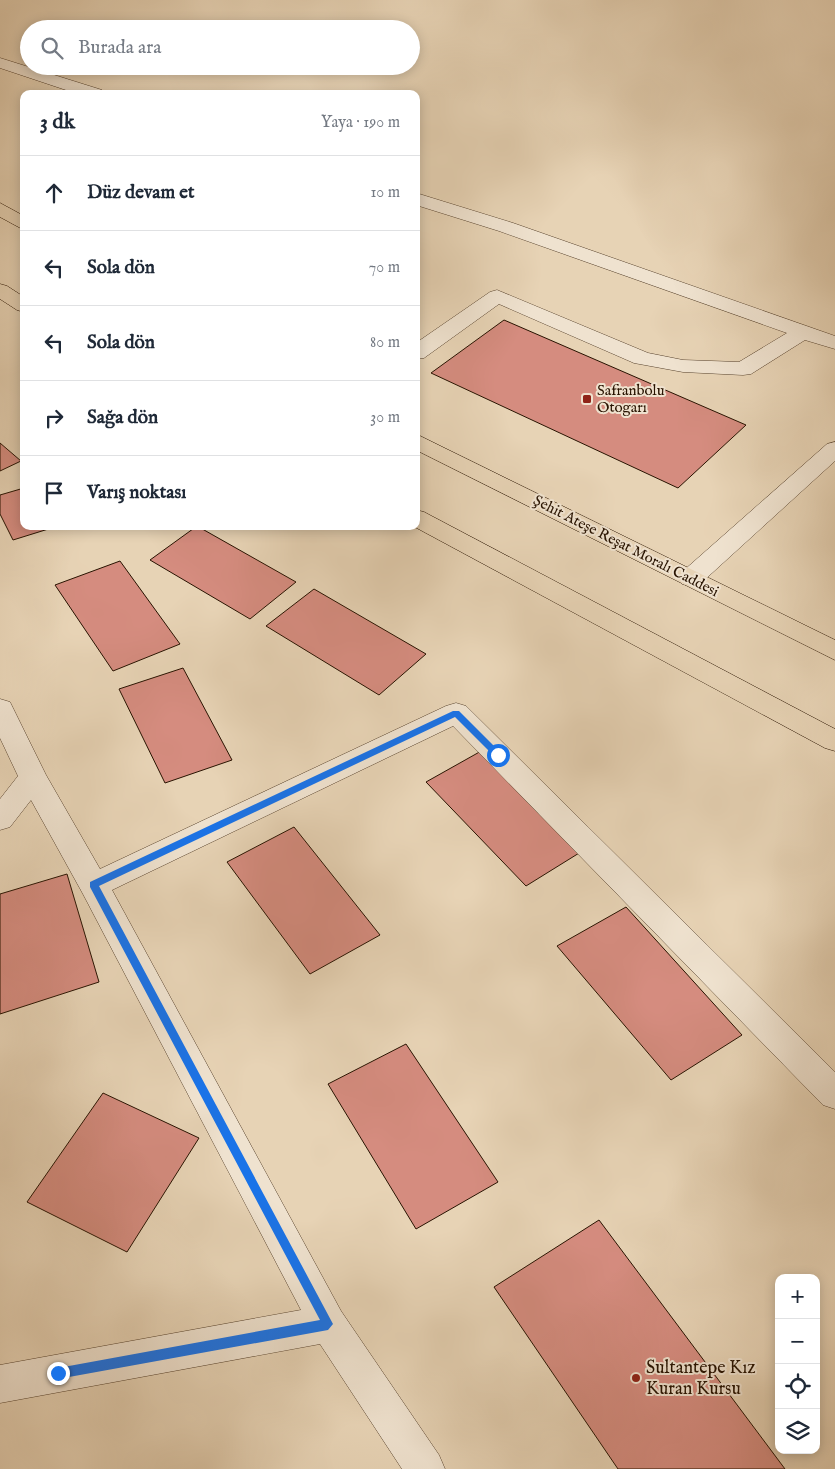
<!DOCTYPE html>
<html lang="tr">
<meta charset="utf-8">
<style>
:root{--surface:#fff;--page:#f2f2f3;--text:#1f2937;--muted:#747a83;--line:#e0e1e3}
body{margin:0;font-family:"IM FELL English",serif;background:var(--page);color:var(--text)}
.controls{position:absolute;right:15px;bottom:15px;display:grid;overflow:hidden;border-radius:10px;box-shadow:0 2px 12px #0003}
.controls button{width:45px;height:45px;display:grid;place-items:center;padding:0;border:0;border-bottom:1px solid var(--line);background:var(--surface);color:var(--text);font:25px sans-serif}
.stop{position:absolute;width:15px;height:15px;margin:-11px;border:4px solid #1a73e8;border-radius:50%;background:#fff}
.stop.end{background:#1a73e8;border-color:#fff;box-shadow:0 1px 5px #0008}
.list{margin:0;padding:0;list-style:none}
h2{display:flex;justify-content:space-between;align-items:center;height:65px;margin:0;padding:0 20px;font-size:21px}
h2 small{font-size:16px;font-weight:400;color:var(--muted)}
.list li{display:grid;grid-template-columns:32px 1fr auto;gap:15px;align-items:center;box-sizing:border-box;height:75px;padding:0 20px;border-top:1px solid var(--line)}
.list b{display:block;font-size:19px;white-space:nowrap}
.list em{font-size:16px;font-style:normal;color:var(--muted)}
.icon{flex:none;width:28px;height:28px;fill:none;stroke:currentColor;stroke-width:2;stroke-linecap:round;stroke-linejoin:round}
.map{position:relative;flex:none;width:835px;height:1469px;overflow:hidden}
.search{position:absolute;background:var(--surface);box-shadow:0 2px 12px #0003;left:20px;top:20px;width:400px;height:55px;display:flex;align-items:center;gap:12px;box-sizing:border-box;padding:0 18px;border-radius:28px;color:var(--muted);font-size:19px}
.panel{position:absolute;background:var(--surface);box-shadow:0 2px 12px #0003;left:20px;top:90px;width:400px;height:440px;border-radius:10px}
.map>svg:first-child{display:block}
</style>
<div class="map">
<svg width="835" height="1469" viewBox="0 0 835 1469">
<rect width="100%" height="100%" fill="#e7d3b5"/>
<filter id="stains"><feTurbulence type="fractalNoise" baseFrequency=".004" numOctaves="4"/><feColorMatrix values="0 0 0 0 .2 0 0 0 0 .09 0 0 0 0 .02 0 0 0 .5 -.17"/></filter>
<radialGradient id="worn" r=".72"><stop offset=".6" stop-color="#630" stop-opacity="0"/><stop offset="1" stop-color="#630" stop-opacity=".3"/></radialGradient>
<path fill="#d58c7f" stroke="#281301" d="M 504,320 L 746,425 L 678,488 L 431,373 Z
M 0,443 L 21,461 L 0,471 Z
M 24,488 L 24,526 L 58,526 L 13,540 L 0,514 L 0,495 Z
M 197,526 L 296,582 L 250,619 L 150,560 Z
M 120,561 L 180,644 L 113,671 L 55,585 Z
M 314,589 L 426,654 L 379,695 L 266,626 Z
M 183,668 L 232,760 L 165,783 L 119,689 Z
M 483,750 L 584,850 L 526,886 L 426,782 Z
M 294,827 L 380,935 L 310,974 L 227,862 Z
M 67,874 L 99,982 L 0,1014 L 0,894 Z
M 626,907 L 742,1035 L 671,1080 L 557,946 Z
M 406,1044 L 498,1182 L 416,1229 L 328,1084 Z
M 103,1093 L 199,1138 L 127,1252 L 27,1202 Z
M 599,1220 L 785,1469 L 618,1469 L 494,1287 Z"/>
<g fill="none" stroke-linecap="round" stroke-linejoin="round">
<g stroke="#58432e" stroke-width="1">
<path id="minor" d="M 0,58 L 102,90 L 104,94 L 78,94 L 0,68 Z
M 416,193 L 513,223 L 835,336 L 835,349 L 805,340 L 751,374 L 743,375 L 683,372 L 634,363 L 499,304 L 424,358 L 416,359 L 416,343 L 490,292 L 497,290 L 648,353 L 683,360 L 739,362 L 787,333 L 499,231 L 416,205 Z
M 835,442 L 835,461 L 700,584 L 691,586 L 682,584 L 679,578 L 682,572 L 827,444 Z
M 0,699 L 10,702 L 46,775 L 100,869 L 446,706 L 456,703 L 466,706 L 835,1072 L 835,1109 L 823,1105 L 453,726 L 112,890 L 341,1311 L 439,1455 L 445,1469 L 402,1469 L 320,1344 L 0,1403 L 0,1365 L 301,1310 L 83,894 L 31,800 L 10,827 L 0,830 L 0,799 L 18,776 L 0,738 Z"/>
</g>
<g stroke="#281301" stroke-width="1">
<path id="major" d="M 0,203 L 24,216 L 24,230 L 0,217 Z
M 0,284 L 7,286 L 24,297 L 24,312 L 17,310 L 0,299 Z
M 416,434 L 835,640 L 835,660 L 416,450 Z
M 416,510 L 424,512 L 835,729 L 835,751 L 825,748 L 413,526 L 416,526 Z"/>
</g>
<use href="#minor" fill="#efe2cf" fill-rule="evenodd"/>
<use href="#major" fill="#e7d3b5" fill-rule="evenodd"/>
</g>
<path fill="#1a73e8" d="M 453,711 L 459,711 L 501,753 L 501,757 L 495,757 L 455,717 L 99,886 L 333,1324 L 328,1330 L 58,1379 L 54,1377 L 52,1373 L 58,1368 L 320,1320 L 90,887 L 90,882 Z"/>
<g fill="#8f2418" stroke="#efe2cf" stroke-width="2">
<rect x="582" y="394" width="10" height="10" rx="2.5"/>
<circle cx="636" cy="1378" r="5"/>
</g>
<g text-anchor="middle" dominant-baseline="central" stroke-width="4" stroke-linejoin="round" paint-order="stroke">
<g font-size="15" fill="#281301" stroke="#efe2cf" text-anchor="start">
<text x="597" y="390">Safranbolu<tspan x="597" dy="17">Otogarı</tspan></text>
</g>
<g font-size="15" fill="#281301" stroke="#efe2cf">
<text transform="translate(626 546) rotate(27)">Şehit Ateşe Reşat Moralı Caddesi</text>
</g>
<g font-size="18" fill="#281301" stroke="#efe2cf" text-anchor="start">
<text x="646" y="1368">Sultantepe Kız<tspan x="646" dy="21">Kuran Kursu</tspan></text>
</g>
</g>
<rect width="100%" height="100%" filter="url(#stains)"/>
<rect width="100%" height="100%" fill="url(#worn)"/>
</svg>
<div class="controls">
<button>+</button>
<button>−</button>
<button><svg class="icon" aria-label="locate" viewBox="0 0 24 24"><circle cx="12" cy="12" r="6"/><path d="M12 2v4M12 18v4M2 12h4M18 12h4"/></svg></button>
<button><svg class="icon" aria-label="layers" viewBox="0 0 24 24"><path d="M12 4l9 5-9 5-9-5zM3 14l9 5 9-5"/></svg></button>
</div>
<div class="stop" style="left:498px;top:755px"></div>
<div class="stop end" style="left:58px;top:1373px"></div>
<div class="search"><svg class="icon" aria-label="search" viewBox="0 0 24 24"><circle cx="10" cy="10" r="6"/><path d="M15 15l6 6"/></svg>Burada ara</div>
<section class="panel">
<h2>3 dk<small>Yaya · 190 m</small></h2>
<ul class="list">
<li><svg class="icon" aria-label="ahead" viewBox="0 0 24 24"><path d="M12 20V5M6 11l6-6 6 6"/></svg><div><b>Düz devam et</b></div><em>10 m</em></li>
<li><svg class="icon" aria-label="left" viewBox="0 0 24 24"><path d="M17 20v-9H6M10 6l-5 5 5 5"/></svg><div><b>Sola dön</b></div><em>70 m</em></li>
<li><svg class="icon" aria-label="left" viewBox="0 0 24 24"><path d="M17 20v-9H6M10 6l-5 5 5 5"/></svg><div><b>Sola dön</b></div><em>80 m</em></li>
<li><svg class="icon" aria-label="right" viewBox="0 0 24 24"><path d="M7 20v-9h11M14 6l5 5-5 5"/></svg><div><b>Sağa dön</b></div><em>30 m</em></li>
<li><svg class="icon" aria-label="arrive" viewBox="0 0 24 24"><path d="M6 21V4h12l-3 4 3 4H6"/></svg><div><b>Varış noktası</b></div></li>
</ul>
</section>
</div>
